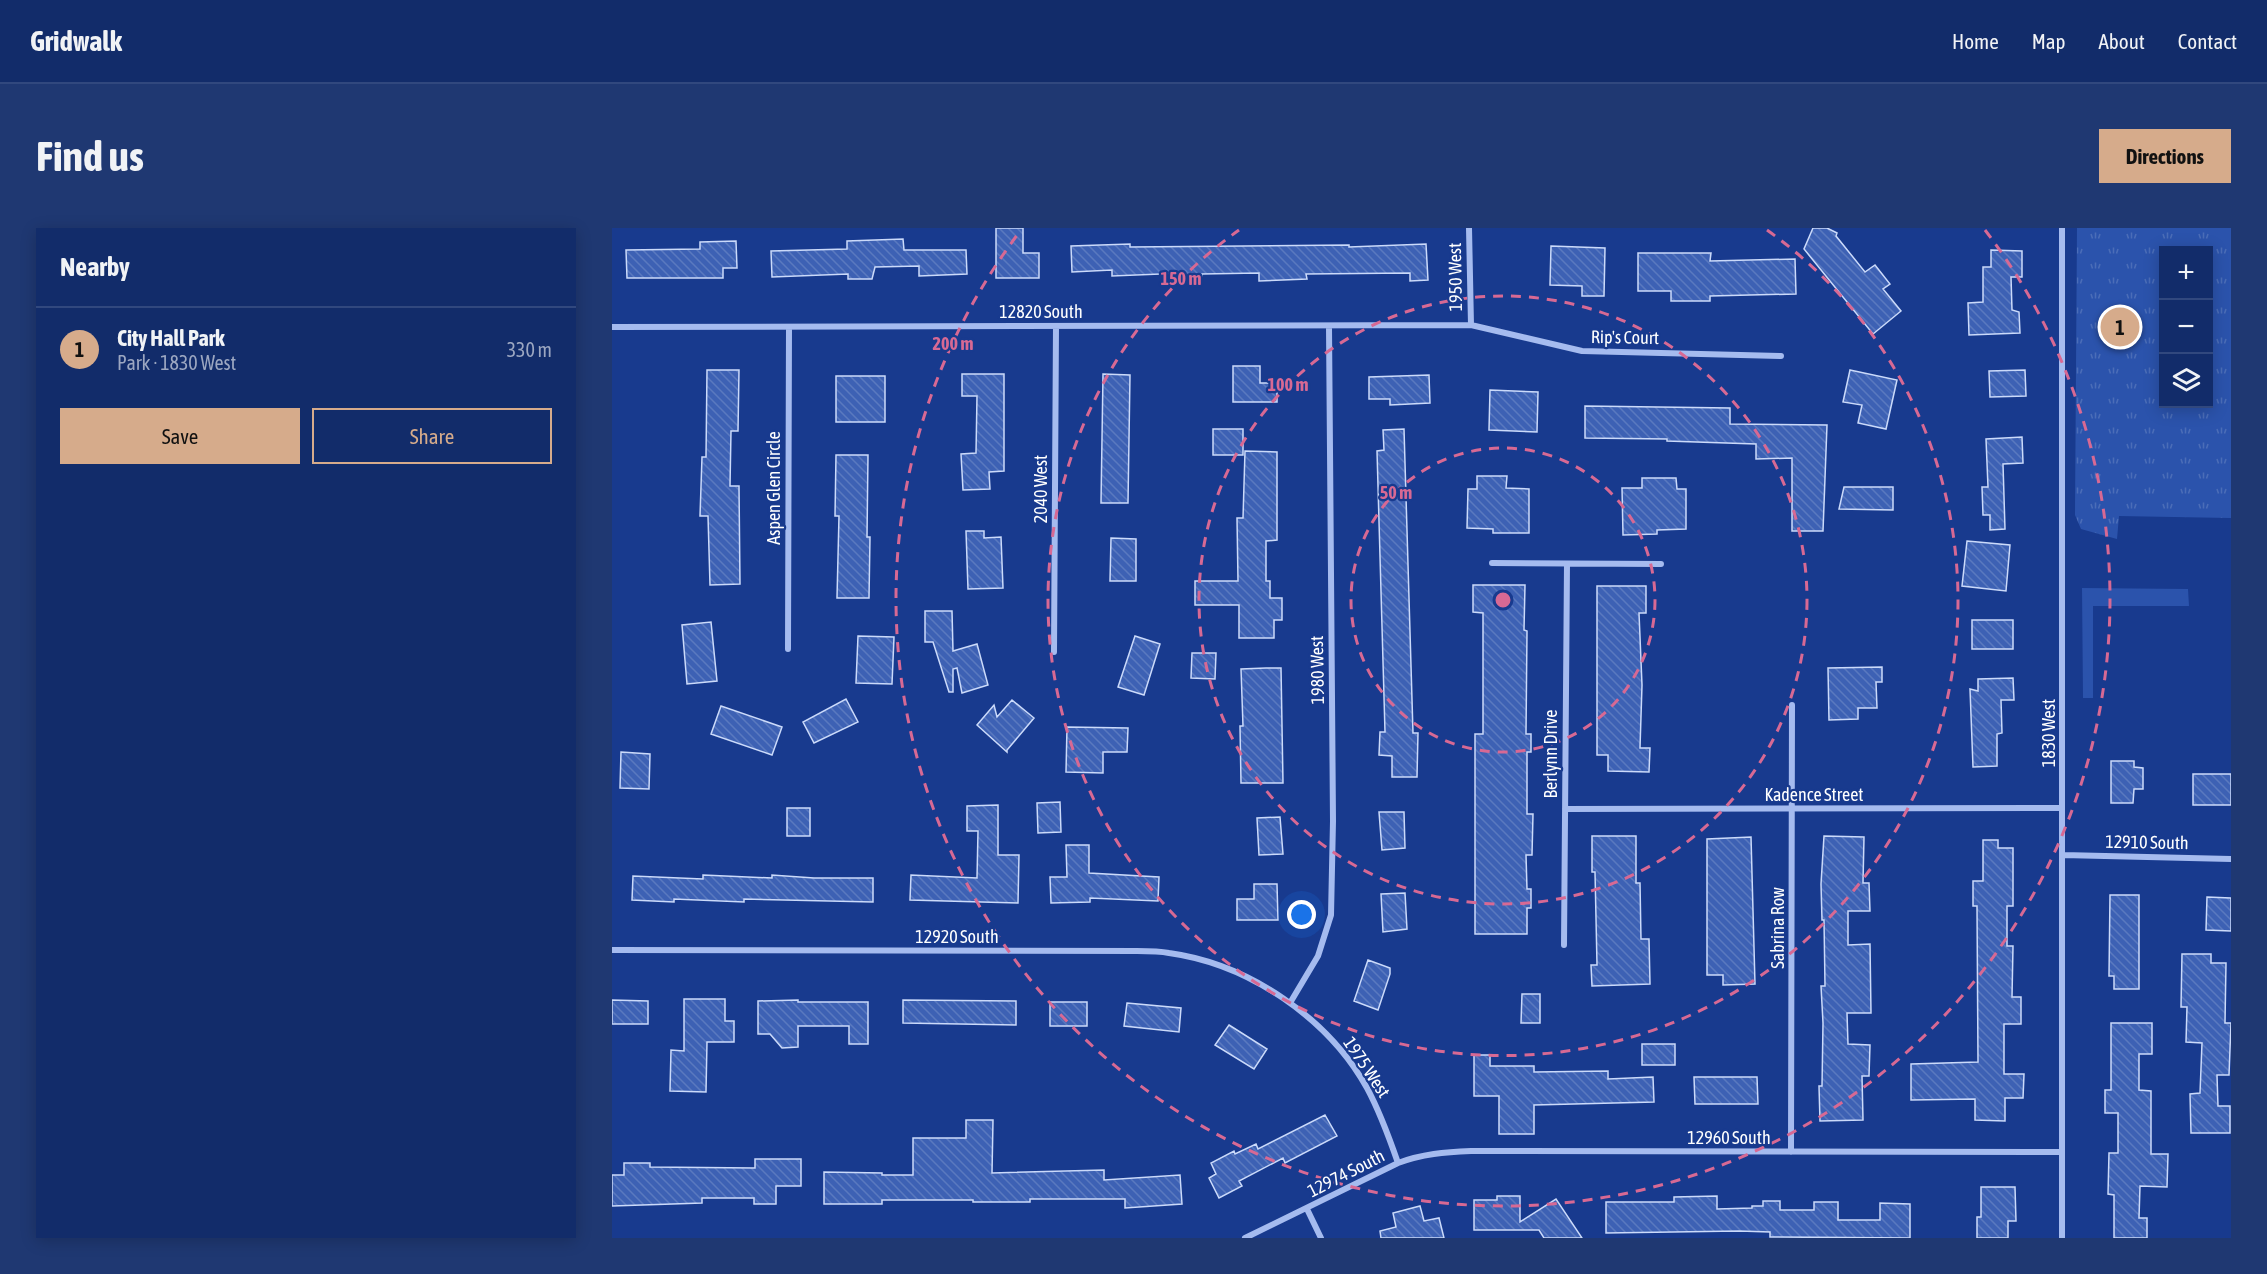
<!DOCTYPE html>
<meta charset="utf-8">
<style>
:root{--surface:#122c6a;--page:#1f3872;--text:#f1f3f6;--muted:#9ca7c1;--line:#31487e;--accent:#d6ab8b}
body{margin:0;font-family:"Asap Condensed",sans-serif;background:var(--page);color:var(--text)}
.controls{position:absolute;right:18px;top:18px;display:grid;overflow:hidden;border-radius:0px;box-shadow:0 3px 15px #0003}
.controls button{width:54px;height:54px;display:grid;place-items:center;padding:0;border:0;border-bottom:2px solid var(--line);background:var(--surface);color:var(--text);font:30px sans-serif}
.you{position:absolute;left:690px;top:687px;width:21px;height:21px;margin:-15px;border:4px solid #fff;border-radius:50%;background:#1a73e8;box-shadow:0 0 0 9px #1a73e833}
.badge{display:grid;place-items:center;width:39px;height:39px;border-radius:50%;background:var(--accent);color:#111;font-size:20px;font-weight:700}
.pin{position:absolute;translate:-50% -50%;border:3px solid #fff;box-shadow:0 2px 6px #0006}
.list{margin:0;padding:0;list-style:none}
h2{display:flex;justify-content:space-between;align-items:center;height:78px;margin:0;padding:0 24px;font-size:26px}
h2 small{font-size:20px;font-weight:400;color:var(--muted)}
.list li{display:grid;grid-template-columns:39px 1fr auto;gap:18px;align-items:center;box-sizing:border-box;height:84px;padding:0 24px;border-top:2px solid var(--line)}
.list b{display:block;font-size:22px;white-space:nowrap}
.list p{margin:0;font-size:20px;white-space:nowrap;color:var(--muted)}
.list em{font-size:20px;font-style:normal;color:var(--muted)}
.actions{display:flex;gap:12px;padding:18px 24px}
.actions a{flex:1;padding:14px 0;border:2px solid var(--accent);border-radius:0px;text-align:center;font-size:21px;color:var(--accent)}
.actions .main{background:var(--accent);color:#111}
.icon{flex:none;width:33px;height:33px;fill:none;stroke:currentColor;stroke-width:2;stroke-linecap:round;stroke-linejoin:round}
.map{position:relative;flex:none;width:1619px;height:1010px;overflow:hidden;border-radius:0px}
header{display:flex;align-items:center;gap:36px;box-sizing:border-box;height:84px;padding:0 30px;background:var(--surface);border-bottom:2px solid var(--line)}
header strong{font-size:28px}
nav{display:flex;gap:33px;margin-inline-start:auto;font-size:21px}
.intro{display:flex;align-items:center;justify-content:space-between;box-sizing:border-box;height:144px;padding:0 36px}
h1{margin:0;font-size:42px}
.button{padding:15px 27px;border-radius:0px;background:var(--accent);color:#111;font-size:21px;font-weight:700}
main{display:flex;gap:36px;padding:0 36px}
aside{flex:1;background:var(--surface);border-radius:0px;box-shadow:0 3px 15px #0003}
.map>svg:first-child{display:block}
</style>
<header>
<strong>Gridwalk</strong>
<nav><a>Home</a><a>Map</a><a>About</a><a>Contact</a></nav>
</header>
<div class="intro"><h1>Find us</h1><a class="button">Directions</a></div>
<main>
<aside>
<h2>Nearby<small></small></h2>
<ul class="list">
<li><span class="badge">1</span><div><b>City Hall Park</b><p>Park · 1830 West</p></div><em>330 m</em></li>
</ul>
<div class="actions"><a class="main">Save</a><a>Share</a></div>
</aside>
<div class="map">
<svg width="1619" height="1010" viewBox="0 0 1619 1010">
<defs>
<pattern id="park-tufts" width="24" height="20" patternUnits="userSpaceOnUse" patternTransform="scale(1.5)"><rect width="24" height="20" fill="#2b53ac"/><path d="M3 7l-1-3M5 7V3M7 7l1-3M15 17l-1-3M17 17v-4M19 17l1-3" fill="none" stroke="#4b6db8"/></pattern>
<pattern id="building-back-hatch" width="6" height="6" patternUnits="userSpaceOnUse" patternTransform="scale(1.5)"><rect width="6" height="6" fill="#3d61b4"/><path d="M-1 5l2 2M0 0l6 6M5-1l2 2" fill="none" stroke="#5a79bf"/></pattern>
</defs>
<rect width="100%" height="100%" fill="#183a8e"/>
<path fill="#2b53ac" d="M 1470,360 L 1576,361 L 1577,378 L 1481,378 L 1481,470 L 1471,470 Z"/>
<path fill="url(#park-tufts)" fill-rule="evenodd" d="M 1465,0 L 1619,0 L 1619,290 L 1507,288 L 1505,311 L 1469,301 L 1463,287 ZM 1552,22 L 1596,22 L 1596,176 L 1552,176 Z"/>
<path fill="url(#building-back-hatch)" stroke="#cbdafa" stroke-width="1.5" d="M 384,0 L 411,0 L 411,25 L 427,25 L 427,50 L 384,50 Z
M 1201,0 L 1215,0 L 1225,5 L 1224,8 L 1253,44 L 1263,37 L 1278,56 L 1271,61 L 1289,83 L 1261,106 L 1192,21 Z
M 291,11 L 292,22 L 354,22 L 355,46 L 307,48 L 307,38 L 263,39 L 260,51 L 236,51 L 236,46 L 160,49 L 159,23 L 235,21 L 235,13 Z
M 124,13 L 125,40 L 111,40 L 111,50 L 15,50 L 14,22 L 88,21 L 88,14 Z
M 518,16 L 518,19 L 737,17 L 737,19 L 814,16 L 816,52 L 798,53 L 798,45 L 694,46 L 695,51 L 647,53 L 647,45 L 590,46 L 590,51 L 573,52 L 573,45 L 500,48 L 500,42 L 460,44 L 459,18 Z
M 939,18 L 993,20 L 992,68 L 970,68 L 970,58 L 938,57 Z
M 1379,22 L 1410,23 L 1410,49 L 1399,49 L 1400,82 L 1407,84 L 1408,105 L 1357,107 L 1356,75 L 1371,74 L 1371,39 L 1379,39 Z
M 1026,25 L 1099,25 L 1098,33 L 1183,31 L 1184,66 L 1098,68 L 1098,73 L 1059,73 L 1059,63 L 1026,63 Z
M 621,138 L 648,138 L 648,155 L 665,155 L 665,174 L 621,174 Z
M 95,142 L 127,142 L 126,203 L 119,203 L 118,258 L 127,258 L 128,356 L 98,357 L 96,288 L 88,288 L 90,229 L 94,229 Z
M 1238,142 L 1285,152 L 1274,201 L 1246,195 L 1250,177 L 1231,174 Z
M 1413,142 L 1414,168 L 1378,169 L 1377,143 Z
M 350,146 L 392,146 L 392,243 L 377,244 L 378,261 L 351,262 L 349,226 L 364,225 L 365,168 L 350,168 Z
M 491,146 L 518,147 L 516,275 L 489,275 Z
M 817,147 L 818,175 L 778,177 L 778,171 L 757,171 L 757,149 Z
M 224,148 L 273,148 L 273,194 L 224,194 Z
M 878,162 L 926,164 L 925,204 L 877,202 Z
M 973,178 L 1118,180 L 1118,196 L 1215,197 L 1211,303 L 1180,303 L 1180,230 L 1144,231 L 1144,216 L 1055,213 L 1055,211 L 973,210 Z
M 601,201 L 631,201 L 631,227 L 601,227 Z
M 792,201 L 801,505 L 806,505 L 805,549 L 780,549 L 780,528 L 767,527 L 768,504 L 773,504 L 765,223 L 772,222 L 771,202 Z
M 1410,209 L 1411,235 L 1391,236 L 1393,301 L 1378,302 L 1378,287 L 1371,287 L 1370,259 L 1376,259 L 1374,211 Z
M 633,223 L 665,224 L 665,312 L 654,313 L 654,353 L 658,353 L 658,370 L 670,370 L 670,392 L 662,392 L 662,410 L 627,410 L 627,377 L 583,377 L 583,353 L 626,353 L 625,290 L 631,290 Z
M 224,227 L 256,227 L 255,309 L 258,309 L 257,370 L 225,370 L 227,288 L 223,288 Z
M 865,248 L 895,248 L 894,260 L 917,261 L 917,305 L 881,305 L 881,301 L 855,300 L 856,261 L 865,261 Z
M 1030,250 L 1064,250 L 1065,261 L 1074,261 L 1074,301 L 1045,302 L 1045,306 L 1011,307 L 1010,260 L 1030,260 Z
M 1232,259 L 1281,259 L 1281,282 L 1227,281 Z
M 354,303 L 372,303 L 372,310 L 389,309 L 391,360 L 356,361 Z
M 499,310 L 524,311 L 524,353 L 498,353 Z
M 1355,313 L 1398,317 L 1394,363 L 1350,358 Z
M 861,357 L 913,357 L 912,402 L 915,403 L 914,506 L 919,506 L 919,524 L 915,524 L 915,586 L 921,586 L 920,627 L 914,627 L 915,661 L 919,661 L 919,680 L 915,680 L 915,706 L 863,706 L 863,506 L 871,506 L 871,385 L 861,384 Z
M 985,358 L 1034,358 L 1034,385 L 1027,385 L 1030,457 L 1028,520 L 1038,520 L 1037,544 L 996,543 L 996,527 L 985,527 Z
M 313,383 L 340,383 L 341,423 L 365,416 L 376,457 L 350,465 L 345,440 L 341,441 L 341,464 L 337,464 L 321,414 L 313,414 Z
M 1360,392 L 1401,392 L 1401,421 L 1360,421 Z
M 99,394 L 105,453 L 75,456 L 70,397 Z
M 246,408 L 282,409 L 280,456 L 244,455 Z
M 523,408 L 548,416 L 532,467 L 506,459 Z
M 580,425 L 604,425 L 603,451 L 579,450 Z
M 1270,439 L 1270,454 L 1264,454 L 1265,480 L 1246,480 L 1246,491 L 1217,492 L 1216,440 Z
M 654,440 L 669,440 L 671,555 L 629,555 L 628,498 L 631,498 L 629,441 Z
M 1401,450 L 1402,472 L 1389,472 L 1390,505 L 1385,506 L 1385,538 L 1361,539 L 1358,461 L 1366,463 L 1366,451 Z
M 234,471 L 246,494 L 202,515 L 191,494 Z
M 400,472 L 422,490 L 395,522 L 395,524 L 365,497 L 382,477 L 385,489 Z
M 109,478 L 170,499 L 160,527 L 99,506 Z
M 455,499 L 516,500 L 515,524 L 491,524 L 491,545 L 454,544 Z
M 9,524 L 38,526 L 37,561 L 8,560 Z
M 1499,533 L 1522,533 L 1522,539 L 1531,540 L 1531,561 L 1522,561 L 1521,575 L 1499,575 Z
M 1581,546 L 1619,546 L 1619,577 L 1581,577 Z
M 448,574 L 449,604 L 426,605 L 425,575 Z
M 386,577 L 386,627 L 407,627 L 406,675 L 298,672 L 299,647 L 365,650 L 366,603 L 355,603 L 355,578 Z
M 175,580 L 198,580 L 198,608 L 175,608 Z
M 767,584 L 792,584 L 793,620 L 770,622 Z
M 668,589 L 671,626 L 647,627 L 645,590 Z
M 980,608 L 1024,608 L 1024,655 L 1028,655 L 1029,711 L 1037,711 L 1038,756 L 980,758 L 979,737 L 985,737 L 983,644 L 980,644 Z
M 1212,608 L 1252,609 L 1251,655 L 1257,655 L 1258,683 L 1236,683 L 1236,717 L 1258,716 L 1259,785 L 1235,785 L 1236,816 L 1258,817 L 1257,848 L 1250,848 L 1251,892 L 1208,893 L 1207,858 L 1210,858 L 1211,795 L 1209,758 L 1213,758 L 1212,692 L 1210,692 L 1209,656 Z
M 1139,609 L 1143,756 L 1111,757 L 1111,747 L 1095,747 L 1095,611 Z
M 1371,612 L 1386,612 L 1386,620 L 1401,620 L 1401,678 L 1395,678 L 1395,718 L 1401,718 L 1400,769 L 1409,769 L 1409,796 L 1392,796 L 1392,846 L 1412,846 L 1411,870 L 1393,870 L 1393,893 L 1363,892 L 1363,871 L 1299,872 L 1299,836 L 1366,834 L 1365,678 L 1361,678 L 1361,653 L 1371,653 Z
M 454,617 L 477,617 L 477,645 L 547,649 L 546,673 L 478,670 L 478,674 L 439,675 L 438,649 L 455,649 Z
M 91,647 L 160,650 L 160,647 L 202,650 L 261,650 L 261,674 L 132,671 L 132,674 L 62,671 L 62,674 L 20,672 L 21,648 L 91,651 Z
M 642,656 L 665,656 L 666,692 L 625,692 L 625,671 L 642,671 Z
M 793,665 L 795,701 L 771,704 L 769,666 Z
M 1498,667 L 1527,667 L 1527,761 L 1502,761 L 1502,748 L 1497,748 Z
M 1595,669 L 1619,670 L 1619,703 L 1594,702 Z
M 1570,726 L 1599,726 L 1599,735 L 1614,735 L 1613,795 L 1619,795 L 1617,847 L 1605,847 L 1606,878 L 1618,878 L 1618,905 L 1579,905 L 1578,866 L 1588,865 L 1590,815 L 1574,814 L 1575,779 L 1569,779 Z
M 756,732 L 778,740 L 778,746 L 766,782 L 742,773 Z
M 910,766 L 928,766 L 928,795 L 909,795 Z
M 72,771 L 113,771 L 113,793 L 122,793 L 122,814 L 95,814 L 94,864 L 58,863 L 59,822 L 72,823 Z
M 0,772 L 36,773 L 36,796 L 0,796 Z
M 186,772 L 186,774 L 256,774 L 256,816 L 237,816 L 237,798 L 186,798 L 186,819 L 170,820 L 158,806 L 146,806 L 146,773 Z
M 291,772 L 404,773 L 404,797 L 291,795 Z
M 438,774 L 475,774 L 475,798 L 438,798 Z
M 515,775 L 569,780 L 567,804 L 512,798 Z
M 1499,795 L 1540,795 L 1540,826 L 1527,826 L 1527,862 L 1539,863 L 1539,926 L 1556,926 L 1555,959 L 1528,958 L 1527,990 L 1535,990 L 1535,1010 L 1502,1010 L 1502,967 L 1496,966 L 1497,925 L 1506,925 L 1506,885 L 1493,885 L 1493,862 L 1499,862 Z
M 617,797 L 655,821 L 642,841 L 603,817 Z
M 1030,816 L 1063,816 L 1063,837 L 1030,837 Z
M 862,827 L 878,827 L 878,838 L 922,838 L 922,844 L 996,843 L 996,851 L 1041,849 L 1042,874 L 922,877 L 922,906 L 887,906 L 887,868 L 862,868 Z
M 1082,849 L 1145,849 L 1146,876 L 1083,876 Z
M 713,887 L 725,908 L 673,935 L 671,930 L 627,953 L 630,958 L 607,970 L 597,950 L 604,946 L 599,935 L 622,923 L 623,926 L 644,916 L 646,921 Z
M 354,892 L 381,892 L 380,945 L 492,942 L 492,952 L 568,947 L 570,976 L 513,980 L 513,971 L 418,971 L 418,974 L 361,974 L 361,972 L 270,972 L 270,976 L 212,976 L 212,944 L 270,945 L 270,947 L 301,947 L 301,910 L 354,910 Z
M 143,931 L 189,931 L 189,958 L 164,958 L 164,976 L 142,976 L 142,970 L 90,970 L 90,975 L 0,978 L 0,947 L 12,947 L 12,935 L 38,935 L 38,939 L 143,940 Z
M 1369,959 L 1403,959 L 1404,993 L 1396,993 L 1396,1010 L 1365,1010 L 1365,989 L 1369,989 Z
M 885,968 L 908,968 L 908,994 L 944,971 L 970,1010 L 932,1010 L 927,1002 L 862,1002 L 862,972 L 885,972 Z
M 1105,968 L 1105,981 L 1140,980 L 1140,978 L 1151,978 L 1151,973 L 1168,973 L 1168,982 L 1202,982 L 1202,974 L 1226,974 L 1226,992 L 1268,992 L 1268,975 L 1298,976 L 1298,1010 L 1158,1009 L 1158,1004 L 1127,1003 L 994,1005 L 994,974 L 1062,974 L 1062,969 Z
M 808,978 L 812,993 L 827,990 L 832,1010 L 769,1010 L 768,1003 L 784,999 L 781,985 Z"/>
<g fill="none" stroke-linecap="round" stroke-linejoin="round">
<path stroke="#a5bbef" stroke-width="6" d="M 857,0 L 859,97
M 0,99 L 859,97 L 970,123 L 1169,128
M 880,335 L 1049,336
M 176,421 L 177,100
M 442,424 L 444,98
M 953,581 L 1450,580
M 1451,627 L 1619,631
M 952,717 L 955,336
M 0,722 L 525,723 C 536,723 547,723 557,725 C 637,736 716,790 755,860 C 768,884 777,909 786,935
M 678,775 L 706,728 L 719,687 L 721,593 L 717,99
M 1179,924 L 1180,477
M 695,981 L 709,1010
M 633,1010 L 786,935 C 810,926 833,924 859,923 L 1450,924
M 1450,1010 L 1450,0"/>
</g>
<g fill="none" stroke="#d76994" stroke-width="3" stroke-dasharray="10 8">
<circle cx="891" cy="372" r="152"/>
<circle cx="891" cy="372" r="304"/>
<path d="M1155 2A455 455 0 1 1 627 2"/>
<path d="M1373 2A607 607 0 1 1 409 2"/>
</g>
<g text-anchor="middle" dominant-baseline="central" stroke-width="4.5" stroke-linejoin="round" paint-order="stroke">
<g font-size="18" fill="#fff" stroke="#183a8e">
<text transform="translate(843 49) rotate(-91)">1950 West</text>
<text x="429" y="83">12820 South</text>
<text transform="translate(1013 109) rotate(1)">Rip's Court</text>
<text transform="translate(161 260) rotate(-90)">Aspen Glen Circle</text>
<text transform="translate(428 261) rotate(-90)">2040 West</text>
<text transform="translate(705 442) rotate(-91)">1980 West</text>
<text transform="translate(1436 505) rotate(-90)">1830 West</text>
<text transform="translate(938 526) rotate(-90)">Berlynn Drive</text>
<text x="1202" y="566">Kadence Street</text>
<text transform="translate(1535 614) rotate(1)">12910 South</text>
<text transform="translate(1165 700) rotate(-90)">Sabrina Row</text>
<text x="345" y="708">12920 South</text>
<text transform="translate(755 839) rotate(56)">1975 West</text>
<text x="1117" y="909">12960 South</text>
<text transform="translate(734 945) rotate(-27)">12974 South</text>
</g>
</g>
<circle cx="891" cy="372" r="9" fill="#d76994" stroke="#183a8e" stroke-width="3"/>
<g font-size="18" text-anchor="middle" font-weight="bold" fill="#d76994" stroke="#183a8e" stroke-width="4.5" stroke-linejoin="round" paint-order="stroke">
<text x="569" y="57">150 m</text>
<text x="341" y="122">200 m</text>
<text x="676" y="163">100 m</text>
<text x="784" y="271">50 m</text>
</g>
</svg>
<div class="controls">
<button>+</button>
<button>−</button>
<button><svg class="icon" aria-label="layers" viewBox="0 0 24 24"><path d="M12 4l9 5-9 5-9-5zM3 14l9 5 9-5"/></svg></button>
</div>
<div class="you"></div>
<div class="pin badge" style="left:1508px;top:99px">1</div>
</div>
</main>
